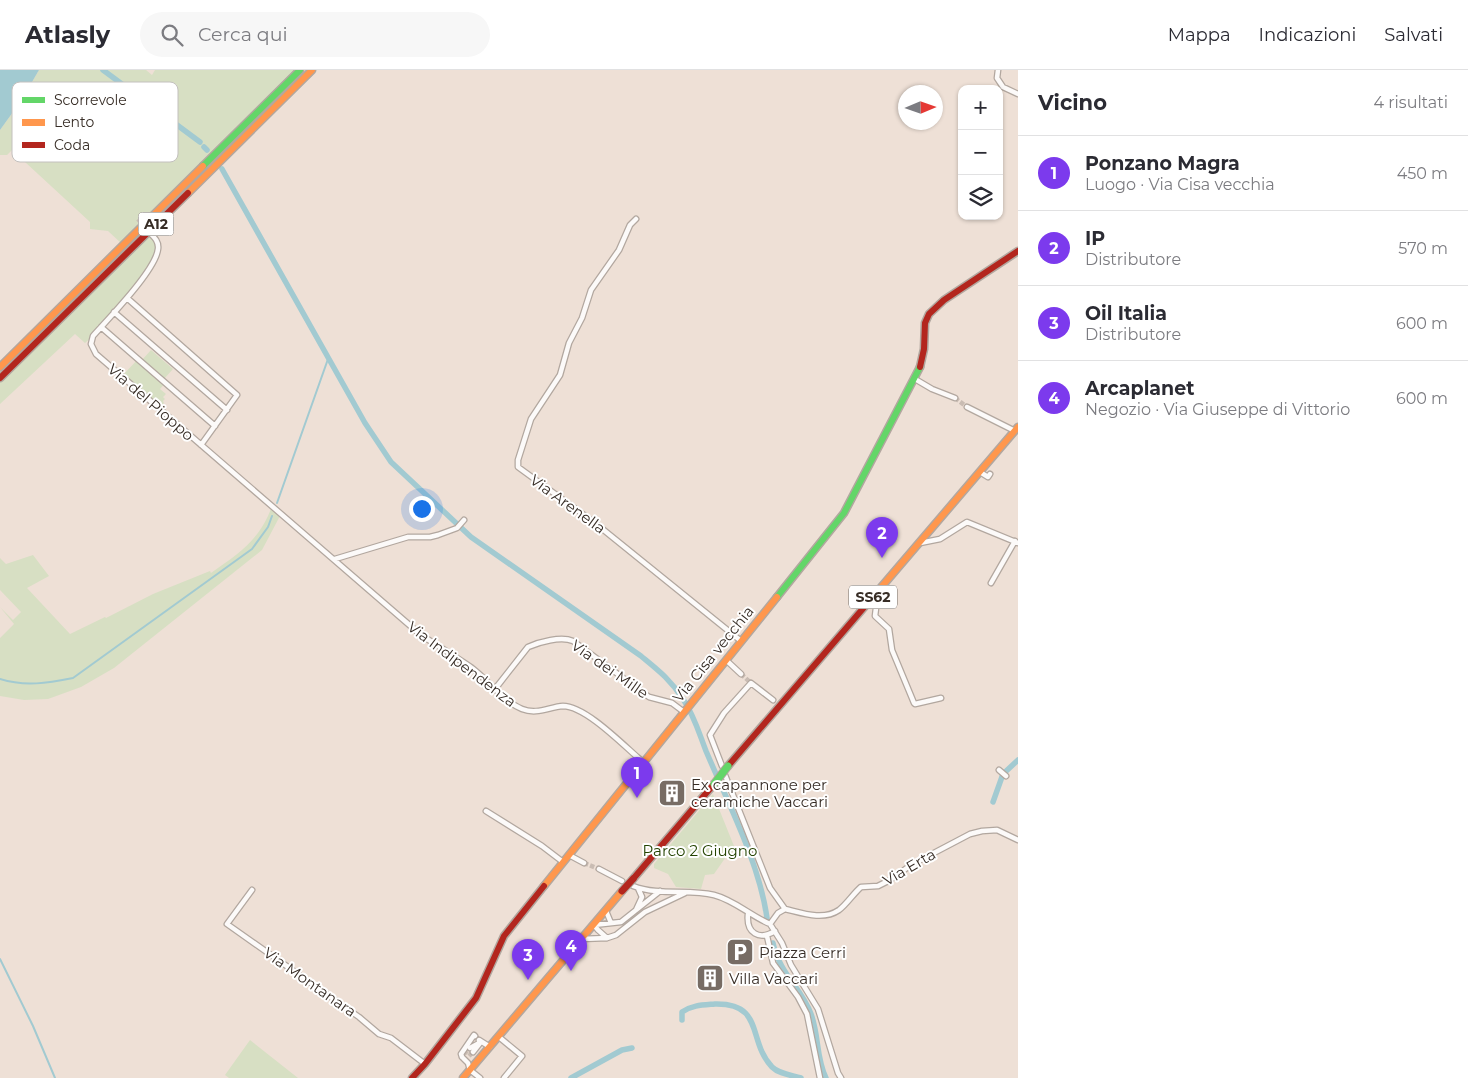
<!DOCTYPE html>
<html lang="it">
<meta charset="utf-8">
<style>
:root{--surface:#fff;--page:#f7f7f7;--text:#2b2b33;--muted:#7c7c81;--line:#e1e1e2;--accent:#7c3aed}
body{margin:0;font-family:Montserrat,sans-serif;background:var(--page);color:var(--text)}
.controls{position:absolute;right:15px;top:15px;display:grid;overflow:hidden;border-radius:10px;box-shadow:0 1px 4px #0004}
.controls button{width:45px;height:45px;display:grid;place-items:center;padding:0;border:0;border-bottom:1px solid var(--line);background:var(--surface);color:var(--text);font:25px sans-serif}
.compass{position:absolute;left:898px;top:15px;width:45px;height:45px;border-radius:50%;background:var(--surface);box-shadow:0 1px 4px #0004;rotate:88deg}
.you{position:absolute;left:421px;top:438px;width:18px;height:18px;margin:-12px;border:4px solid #fff;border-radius:50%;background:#1a73e8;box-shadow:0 0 0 8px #1a73e833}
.badge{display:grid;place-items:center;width:32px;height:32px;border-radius:50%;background:var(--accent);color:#fff;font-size:16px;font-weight:700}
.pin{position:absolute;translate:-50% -41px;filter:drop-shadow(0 1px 2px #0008)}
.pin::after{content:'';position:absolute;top:26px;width:18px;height:15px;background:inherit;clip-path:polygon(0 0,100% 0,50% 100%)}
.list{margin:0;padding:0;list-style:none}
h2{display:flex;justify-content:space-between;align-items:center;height:65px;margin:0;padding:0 20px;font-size:21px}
h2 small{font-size:16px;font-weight:400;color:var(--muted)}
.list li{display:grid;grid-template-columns:32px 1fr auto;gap:15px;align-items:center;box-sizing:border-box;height:75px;padding:0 20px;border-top:1px solid var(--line)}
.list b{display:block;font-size:19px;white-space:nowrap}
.list p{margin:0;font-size:16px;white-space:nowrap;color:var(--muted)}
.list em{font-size:16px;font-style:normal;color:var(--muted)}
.icon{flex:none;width:28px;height:28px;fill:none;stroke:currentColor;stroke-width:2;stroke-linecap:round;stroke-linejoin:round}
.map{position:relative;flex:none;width:1018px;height:1008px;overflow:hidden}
header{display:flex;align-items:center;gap:30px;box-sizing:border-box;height:70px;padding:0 25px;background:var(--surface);border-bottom:1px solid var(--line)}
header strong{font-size:24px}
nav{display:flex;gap:28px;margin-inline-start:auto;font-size:18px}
.search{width:350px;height:45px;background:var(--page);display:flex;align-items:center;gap:12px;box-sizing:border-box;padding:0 18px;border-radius:28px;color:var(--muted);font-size:19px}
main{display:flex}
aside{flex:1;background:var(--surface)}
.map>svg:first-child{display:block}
</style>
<header>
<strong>Atlasly</strong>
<div class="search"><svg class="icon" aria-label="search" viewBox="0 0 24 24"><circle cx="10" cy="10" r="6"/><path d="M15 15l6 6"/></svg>Cerca qui</div>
<nav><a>Mappa</a><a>Indicazioni</a><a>Salvati</a></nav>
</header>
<main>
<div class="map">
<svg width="1018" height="1008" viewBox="0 0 1018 1008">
<rect width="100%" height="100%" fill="#eee0d6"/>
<path fill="#d7dfc3" d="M 39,0 L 146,0 L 152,5 L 155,0 L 298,0 L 122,174 L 108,161 L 90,159 L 90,152 L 12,80 L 7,85 L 0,85 L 0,60 L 21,31 Z
M 150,163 L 156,169 L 158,181 L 137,216 L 93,266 L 85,273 L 75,264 L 0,334 L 0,312 Z
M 151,280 L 173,299 L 164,309 L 166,312 L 160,319 L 166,324 L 163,327 L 165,329 L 163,331 L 164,333 L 159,338 L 123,305 L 139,288 L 142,290 Z
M 272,436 L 281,444 L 262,480 L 114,598 L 81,617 L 48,629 L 24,630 L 0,626 L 0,568 L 14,554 L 0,537 L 13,550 L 21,542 L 0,520 L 0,488 L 6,494 L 33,485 L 49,506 L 27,518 L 70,564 L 105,547 L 106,548 L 153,524 L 210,501 L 211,503 C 239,483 260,470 272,436 Z
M 713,724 L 736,781 L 728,784 L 714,804 L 705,805 L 701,819 L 676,817 L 668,804 L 654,798 L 654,794 Z
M 250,970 L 298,1008 L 229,1008 L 225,1005 Z"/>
<path fill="#a2cad1" d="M 0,0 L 39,0 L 21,31 L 0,60 Z"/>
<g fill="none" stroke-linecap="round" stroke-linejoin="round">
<path stroke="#a2cad1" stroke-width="2" d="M 277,433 L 328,289
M 0,609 C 25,617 48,613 73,608 L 252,479 L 268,457 L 272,446
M 0,889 L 33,956 L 55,1008"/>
<path stroke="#a2cad1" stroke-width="5.5" d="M 103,0 L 200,72
M 204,77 L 207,80
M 222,99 L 365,353 L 391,392 L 471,467 L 641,586 C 658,600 670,609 683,629 C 694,645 699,663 706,681 C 728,733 759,792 767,848
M 993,732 L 1003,704 L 1018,690
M 773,873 C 780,905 801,917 811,944 C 819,965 816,988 826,1008
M 682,950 L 682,942 C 692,935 703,935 715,934 C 765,933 747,971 772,997 C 779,1004 791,1005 801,1008
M 571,1008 L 622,980 L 632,978"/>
<path stroke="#c9bcb3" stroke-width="4.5" stroke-dasharray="4.5 2" stroke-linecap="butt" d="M 138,149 L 144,156
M 955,328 L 967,337
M 741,604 L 751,613
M 584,793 L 599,799
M 464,984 L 470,978
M 469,986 L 473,982"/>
<g stroke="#b2a79f" stroke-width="7">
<path id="street" d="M 998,0 L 997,8 L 1003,17 L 1018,24
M 636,149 L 630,155 L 619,180 L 591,220 L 582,248 L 569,273 L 560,305 L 531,349 L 518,390 L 518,397 L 595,453 L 741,571
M 150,163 C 155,168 159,172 158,179 C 156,200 108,249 93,266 L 91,274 L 96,284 L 421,565 C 438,576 456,587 472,598 C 488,610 503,631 522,639 C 537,645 549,637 563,636 C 586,636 625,677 643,692
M 127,228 L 237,325 L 201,375
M 114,242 L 227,340
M 101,257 L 215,356
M 915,309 L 932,319 L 955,328
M 967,337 L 1015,361
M 980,402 L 988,407 L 990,404
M 920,473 L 940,469 L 967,452 L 1018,473
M 335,489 L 408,467 L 430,467 L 438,465 L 457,458 L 464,450
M 991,513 L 1015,471
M 879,520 L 884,523 L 876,538 L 875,546 L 889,559 L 892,580 L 914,633 L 915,634 L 941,628
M 726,590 L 741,604
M 495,619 L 528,577 C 539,572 561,566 573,571 L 649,627 L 672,633 L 684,642
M 722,696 L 710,665 L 724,643 L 751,613 L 773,630
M 999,700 L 1006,706
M 725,705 L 770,818 L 785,839
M 486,741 L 542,776 L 563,792
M 569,785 L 584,793
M 599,799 L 622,811
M 633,816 C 659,826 688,819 714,825 C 734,830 751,846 770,854 L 778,843 L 785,839 C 802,843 823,851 839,840 C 847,834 853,824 861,817 L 878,816 L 890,810 L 911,795 L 970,764 L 982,761 L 997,760 L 1018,770
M 252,820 L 227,854 L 359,947 L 379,964 L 391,968 L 425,994
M 636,840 L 642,827 L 638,818
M 606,841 L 611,853
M 748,844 C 746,863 759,871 775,861
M 770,854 L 782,873 L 791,895 L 818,939 L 838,1003 L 841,1008
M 767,866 L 773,893 L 798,927 L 807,944 L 820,1008
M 607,868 L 598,860 L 594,855 L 621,852 L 660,821
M 582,869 L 607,868 L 616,865 L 645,842 L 685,823
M 499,967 L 522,986 L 504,1008
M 479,970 L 490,977
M 470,978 L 481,972
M 473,982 L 480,973
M 462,987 L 468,993 L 470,1000 L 480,1008
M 462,987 L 461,984 L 474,965 L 475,966"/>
</g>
<g stroke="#b2a79f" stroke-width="9">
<path id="fast" d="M 203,96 L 300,0
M 777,527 L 844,443 L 920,297"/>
</g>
<g stroke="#b2a79f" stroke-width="9">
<path id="slow" d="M 188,123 L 312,0
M 0,297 L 203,96
M 866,535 L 1018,357
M 544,816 L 777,527
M 463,1008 L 622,821"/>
</g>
<g stroke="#b2a79f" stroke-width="9">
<path id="jam" d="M 920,297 L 924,279 L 925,253 L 929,244 L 944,230 L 1018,181
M 0,308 L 188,123
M 728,696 L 866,535
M 633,809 L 714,714
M 412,1008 L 425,994 L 476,928 L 504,866 L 544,816"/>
</g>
<use href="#street" stroke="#fcfaf9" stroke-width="4.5"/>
<use href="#fast" stroke="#63d668" stroke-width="6"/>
<use href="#slow" stroke="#ff974d" stroke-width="6"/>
<use href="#jam" stroke="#b3261e" stroke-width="6"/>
<g stroke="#b2a79f" stroke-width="9" stroke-linecap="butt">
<path id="fast-bridge" d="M 714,714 L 728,696"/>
</g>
<g stroke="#b2a79f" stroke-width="9" stroke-linecap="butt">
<path id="jam-bridge" d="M 622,821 L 633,809"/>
</g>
<use href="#fast-bridge" stroke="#63d668" stroke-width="7"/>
<use href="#jam-bridge" stroke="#b3261e" stroke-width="7"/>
</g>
<defs>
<g id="building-square" transform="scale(1.4375)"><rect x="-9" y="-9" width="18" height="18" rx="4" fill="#776c64" stroke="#fff"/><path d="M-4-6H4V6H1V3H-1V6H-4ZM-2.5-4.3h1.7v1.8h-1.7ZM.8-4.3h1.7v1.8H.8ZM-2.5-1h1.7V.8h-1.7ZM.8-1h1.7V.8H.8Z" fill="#fff"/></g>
<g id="parking-square" transform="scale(1.4375)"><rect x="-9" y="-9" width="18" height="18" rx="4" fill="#776c64" stroke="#fff"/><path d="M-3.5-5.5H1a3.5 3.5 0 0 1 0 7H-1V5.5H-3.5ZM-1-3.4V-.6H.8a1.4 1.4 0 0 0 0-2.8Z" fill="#fff"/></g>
</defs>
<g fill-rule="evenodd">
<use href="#building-square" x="672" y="723"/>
<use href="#parking-square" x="740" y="882"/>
<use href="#building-square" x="710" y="908"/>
</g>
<g text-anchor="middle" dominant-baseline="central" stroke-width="4" stroke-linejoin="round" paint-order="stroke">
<g fill="#fff" stroke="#736c67" stroke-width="1">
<rect x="138.5" y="142.5" width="35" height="23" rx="4"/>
<rect x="849" y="515.5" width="48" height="23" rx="4"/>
</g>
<g font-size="14" font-weight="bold" fill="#372d26">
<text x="156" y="154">A12</text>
<text x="873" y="527">SS62</text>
</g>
<g font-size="15" fill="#372d26" stroke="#fff">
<text transform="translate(151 332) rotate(41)">Via del Pioppo</text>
<text transform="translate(568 434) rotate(36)">Via Arenella</text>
<text transform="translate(713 584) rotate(-51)">Via Cisa vecchia</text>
<text transform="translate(462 594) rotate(37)">Via Indipendenza</text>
<text transform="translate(610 599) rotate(35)">Via dei Mille</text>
<text transform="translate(909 797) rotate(-30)">Via Erta</text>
<text transform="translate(310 912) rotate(35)">Via Montanara</text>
</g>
<g font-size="15" fill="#372d26" stroke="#fff" text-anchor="start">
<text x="691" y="714">Ex capannone per<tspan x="691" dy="17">ceramiche Vaccari</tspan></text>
<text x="759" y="882">Piazza Cerri</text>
<text x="729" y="908">Villa Vaccari</text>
</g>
<g font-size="15" fill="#244300" stroke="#fff">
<text x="700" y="780">Parco 2 Giugno</text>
</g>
</g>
<rect x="12" y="12" width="166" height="80" rx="8" fill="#fff" stroke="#c3c0be" stroke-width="1"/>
<rect x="22" y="27" width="23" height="6" fill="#63d668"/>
<rect x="22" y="49" width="23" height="7" fill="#ff974d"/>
<rect x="22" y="72" width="23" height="6" fill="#b3261e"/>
<g font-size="14" fill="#372d26">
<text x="54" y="35">Scorrevole</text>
<text x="54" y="57">Lento</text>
<text x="54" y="80">Coda</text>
</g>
</svg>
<div class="controls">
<button>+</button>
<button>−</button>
<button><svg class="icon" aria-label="layers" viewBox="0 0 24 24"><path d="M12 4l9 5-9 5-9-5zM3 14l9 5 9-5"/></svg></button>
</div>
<svg class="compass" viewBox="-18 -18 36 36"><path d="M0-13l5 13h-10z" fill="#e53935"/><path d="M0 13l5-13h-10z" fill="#7c7c81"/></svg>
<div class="you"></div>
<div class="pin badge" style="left:637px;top:728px">1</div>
<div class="pin badge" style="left:882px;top:488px">2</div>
<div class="pin badge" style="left:528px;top:910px">3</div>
<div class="pin badge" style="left:571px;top:901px">4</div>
</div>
<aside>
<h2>Vicino<small>4 risultati</small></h2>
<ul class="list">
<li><span class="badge">1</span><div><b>Ponzano Magra</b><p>Luogo · Via Cisa vecchia</p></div><em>450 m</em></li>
<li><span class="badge">2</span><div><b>IP</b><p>Distributore</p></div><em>570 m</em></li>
<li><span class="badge">3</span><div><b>Oil Italia</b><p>Distributore</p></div><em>600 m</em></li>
<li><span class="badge">4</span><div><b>Arcaplanet</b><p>Negozio · Via Giuseppe di Vittorio</p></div><em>600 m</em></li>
</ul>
</aside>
</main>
